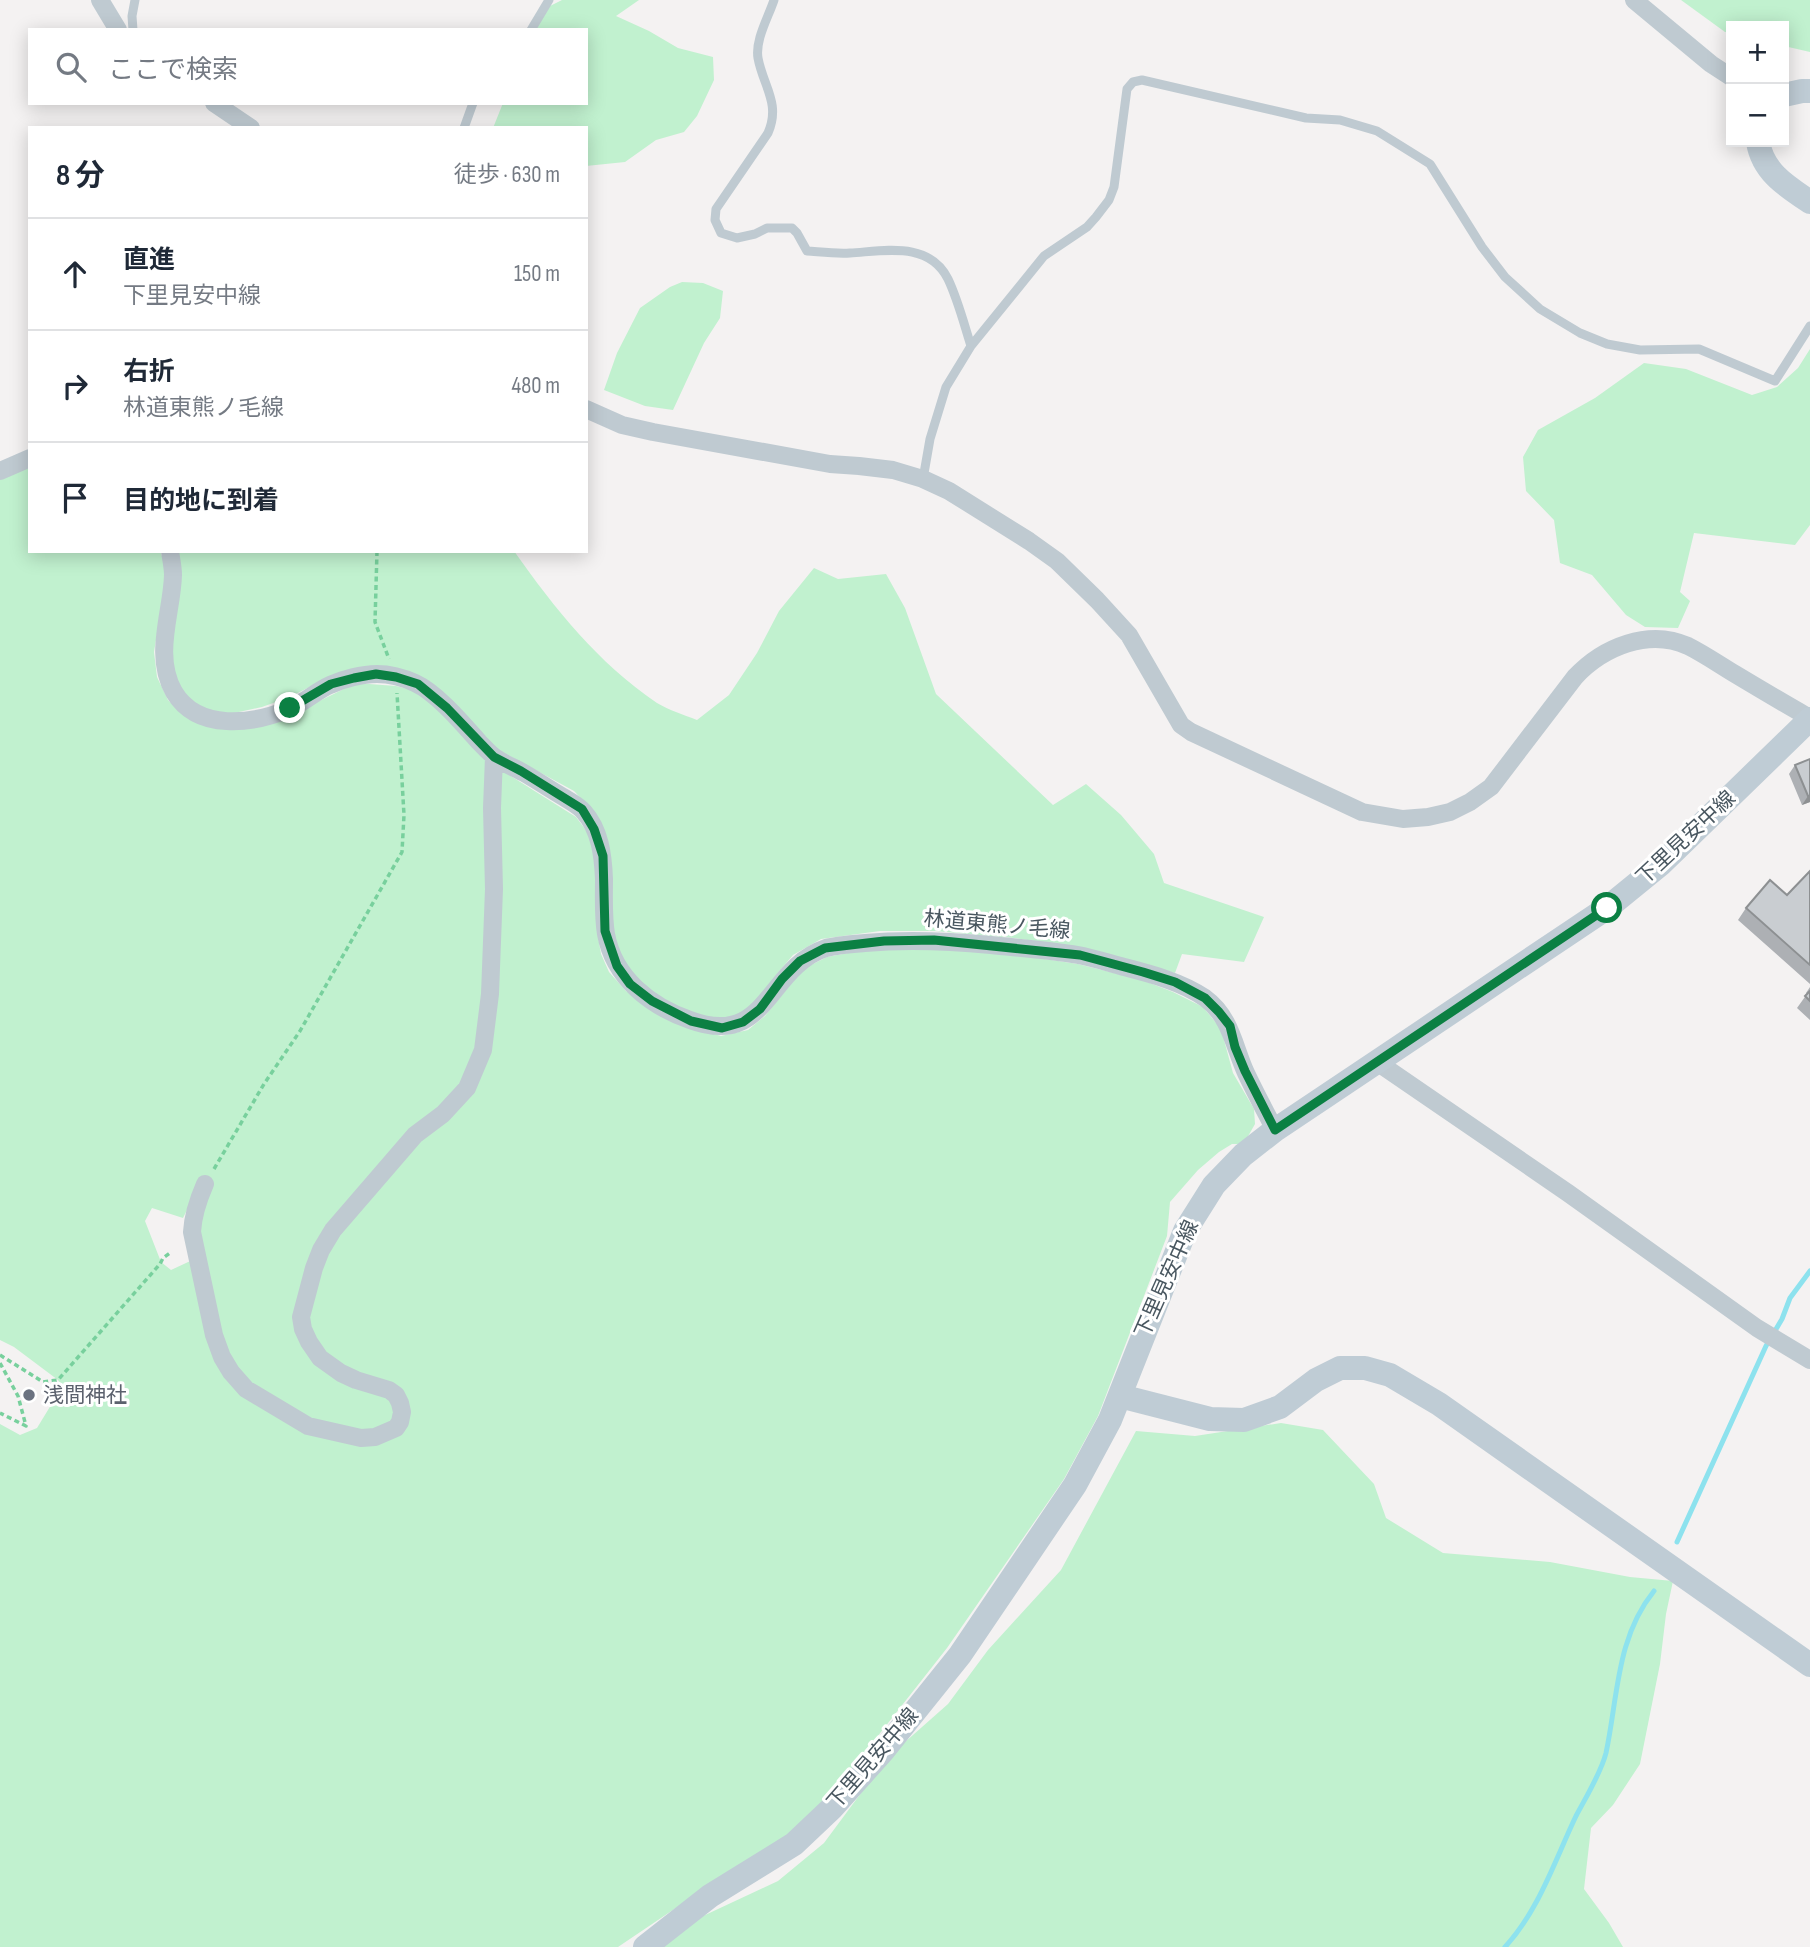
<!DOCTYPE html>
<html lang="ja">
<meta charset="utf-8">
<style>
:root{--surface:#fff;--page:#f6f6f7;--text:#1f2937;--muted:#747a83;--line:#e0e1e3}
body{margin:0;font-family:"Sofia Sans Condensed","Noto Sans JP",sans-serif;background:var(--page);color:var(--text)}
.controls{position:absolute;right:21px;top:21px;display:grid;overflow:hidden;border-radius:0px;box-shadow:0 4px 18px #0003}
.controls button{width:63px;height:63px;display:grid;place-items:center;padding:0;border:0;border-bottom:2px solid var(--line);background:var(--surface);color:var(--text);font:35px sans-serif}
.stop{position:absolute;width:21px;height:21px;margin:-16px;border:5px solid #0b8043;border-radius:50%;background:#fff}
.stop.end{background:#0b8043;border-color:#fff;box-shadow:0 2px 7px #0008}
.list{margin:0;padding:0;list-style:none}
h2{display:flex;justify-content:space-between;align-items:center;height:91px;margin:0;padding:0 28px;font-size:30px}
h2 small{font-size:23px;font-weight:400;color:var(--muted)}
.list li{display:grid;grid-template-columns:46px 1fr auto;gap:21px;align-items:center;box-sizing:border-box;height:112px;padding:0 28px;border-top:2px solid var(--line)}
.list b{display:block;font-size:26px;white-space:nowrap}
.list p{margin:0;font-size:23px;white-space:nowrap;color:var(--muted)}
.list em{font-size:23px;font-style:normal;color:var(--muted)}
.icon{flex:none;width:38px;height:38px;fill:none;stroke:currentColor;stroke-width:2;stroke-linecap:round;stroke-linejoin:round}
.map{position:relative;flex:none;width:1810px;height:1947px;overflow:hidden}
.search{position:absolute;background:var(--surface);box-shadow:0 4px 18px #0003;left:28px;top:28px;width:560px;height:77px;display:flex;align-items:center;gap:18px;box-sizing:border-box;padding:0 24px;border-radius:0px;color:var(--muted);font-size:26px}
.panel{position:absolute;background:var(--surface);box-shadow:0 4px 18px #0003;left:28px;top:126px;width:560px;height:427px;border-radius:0px}
.map>svg:first-child{display:block}
</style>
<div class="map">
<svg width="1810" height="1947" viewBox="0 0 1810 1947">
<rect width="100%" height="100%" fill="#f4f2f2"/>
<path fill="#c1f1cf" fill-rule="evenodd" d="M 562,0 L 639,0 L 616,16 L 649,31 L 678,48 L 713,57 L 714,80 L 697,116 L 684,132 L 656,140 L 625,162 L 586,166 L 586,128 L 493,128 L 503,103 L 586,103 L 586,30 L 534,30 L 550,6 Z
M 1681,0 L 1810,0 L 1810,52 L 1784,46 L 1784,26 L 1731,26 L 1731,33 L 1725,32 Z
M 682,282 L 703,283 L 723,291 L 720,318 L 704,343 L 673,410 L 645,406 L 604,390 L 617,353 L 640,308 L 670,287 Z
M 1810,349 L 1810,525 L 1795,545 L 1694,533 L 1680,592 L 1690,601 L 1678,628 L 1645,627 L 1626,615 L 1592,575 L 1560,563 L 1554,520 L 1526,491 L 1523,457 L 1538,430 L 1595,398 L 1644,363 L 1686,369 L 1752,395 L 1777,387 L 1798,368 Z
M 30,468 L 30,551 L 160,551 L 166,567 L 166,580 L 154,652 L 157,677 L 168,700 L 181,713 L 293,714 L 356,683 L 396,686 L 416,691 L 442,713 L 503,771 L 576,817 L 588,833 L 596,855 L 597,931 L 601,954 L 609,972 L 626,991 L 689,1027 L 721,1036 L 748,1030 L 765,1016 L 803,969 L 827,957 L 853,952 L 884,948 L 933,948 L 1011,954 L 1078,964 L 1142,980 L 1173,992 L 1203,1007 L 1221,1029 L 1233,1073 L 1254,1109 L 1255,1124 L 1247,1138 L 1240,1144 L 1232,1144 L 1219,1152 L 1198,1170 L 1170,1202 L 1167,1236 L 1098,1416 L 1064,1479 L 947,1648 L 826,1802 L 788,1836 L 704,1889 L 618,1947 L 0,1947 L 0,1424 L 20,1435 L 37,1428 L 62,1387 L 58,1380 L 14,1347 L 0,1340 L 0,477 L 7,473 ZM 201,1182 L 201,1256 L 171,1270 L 161,1262 L 145,1221 L 152,1208 L 183,1218 Z
M 177,551 L 514,551 C 555,609 598,663 657,703 C 669,710 684,715 697,720 L 729,695 L 757,653 L 779,611 L 814,568 L 838,579 L 886,574 L 905,608 L 936,694 L 1053,805 L 1086,784 L 1121,815 L 1154,854 L 1164,883 L 1264,917 L 1244,962 L 1182,954 L 1175,973 L 1081,948 L 1014,938 L 935,931 L 880,931 L 821,939 L 793,955 L 776,975 L 755,1004 L 740,1017 L 722,1019 L 692,1015 L 656,998 L 636,980 L 617,949 L 589,807 L 574,791 L 495,748 L 420,676 L 327,678 L 290,697 L 262,707 L 225,715 L 192,704 L 174,677 L 171,653 Z
M 1281,1423 L 1323,1430 L 1374,1484 L 1386,1518 L 1443,1553 L 1550,1562 L 1630,1577 L 1673,1581 L 1666,1614 L 1660,1664 L 1640,1764 L 1613,1805 L 1591,1828 L 1584,1889 L 1609,1923 L 1623,1947 L 660,1947 L 703,1916 L 778,1881 L 824,1843 L 887,1758 L 948,1704 L 988,1650 L 1061,1570 L 1136,1431 L 1195,1436 Z"/>
<g fill="none" stroke-linecap="round" stroke-linejoin="round">
<path stroke="#8de2ee" stroke-width="5" d="M 1677,1542 L 1766,1346 L 1782,1319 L 1790,1298 L 1810,1271
M 1505,1947 C 1539,1910 1555,1860 1576,1816 C 1586,1797 1601,1773 1606,1753 C 1618,1697 1616,1638 1654,1591"/>
<path stroke="#78d09d" stroke-width="3.5" stroke-dasharray="5 3.5" stroke-linecap="butt" d="M 377,551 L 375,622 L 389,659
M 214,1169 L 264,1084 L 300,1031 L 402,852 L 404,815 L 397,693
M 0,1355 L 43,1382 L 58,1380 L 160,1264 L 163,1258 L 170,1253
M 0,1363 L 18,1396 L 26,1426 L 0,1413"/>
<path stroke="#bfcad1" stroke-width="9" d="M 774,0 C 768,18 755,40 758,58 C 763,86 781,103 768,133 L 716,209 L 715,220 L 721,233 L 737,238 L 755,234 L 767,228 L 792,228 L 797,233 L 807,251 C 821,252 836,254 850,253 C 885,251 929,241 948,279 C 958,300 964,324 971,346
M 133,30 L 132,16 L 135,0
M 531,30 L 549,0
M 464,128 L 473,103
M 923,479 L 930,439 L 946,387 L 971,346 L 1044,256 L 1087,227 L 1096,217 L 1109,200 L 1114,187 L 1127,89 L 1133,82 L 1142,80 L 1306,118 L 1340,120 L 1377,131 L 1430,164 L 1482,247 L 1505,277 L 1540,309 L 1580,333 L 1607,344 L 1640,350 L 1699,349 L 1775,381 L 1810,326"/>
<path stroke="#bfcad1" stroke-width="18" d="M 100,0 L 118,30
M 1634,0 L 1711,64 L 1731,77
M 214,103 L 251,128
M 586,409 L 622,425 L 653,432 L 830,464 L 859,466 L 893,470 L 923,479 L 949,491 L 1029,541 L 1057,561 L 1097,600 L 1129,635 L 1181,725 L 1191,732 L 1362,812 L 1403,819 L 1428,817 L 1450,812 L 1470,802 L 1491,787 L 1575,677 C 1603,647 1649,628 1688,646 C 1704,654 1720,665 1735,674 C 1760,689 1785,704 1810,718
M 0,471 L 30,458
M 170,551 C 171,559 173,567 173,575 C 172,613 153,655 174,692 C 198,732 253,724 289,709 C 304,703 316,691 330,685 C 343,679 362,674 377,674 C 389,674 404,678 415,683 C 437,693 463,724 479,742 C 484,747 490,754 496,758 C 505,764 515,768 524,773 C 538,781 551,790 565,798 C 571,802 579,806 584,812 C 600,830 603,855 604,879 C 604,897 603,916 606,934 C 614,978 650,1006 690,1020 C 768,1049 766,968 826,948 C 837,945 852,944 865,943 C 908,939 949,941 991,945 C 1020,948 1050,950 1078,955 C 1094,958 1109,963 1124,967 C 1151,974 1182,982 1205,998 C 1231,1017 1234,1047 1246,1073 C 1255,1092 1265,1111 1275,1130
M 1377,1062 L 1568,1193 L 1757,1328 L 1810,1360
M 205,1184 C 198,1200 193,1214 192,1232 L 214,1335 L 222,1357 L 231,1372 L 246,1389 L 308,1426 L 361,1438 L 375,1437 L 396,1428 L 400,1422 L 402,1412 L 400,1403 L 396,1395 L 389,1390 L 356,1380 L 341,1373 L 320,1358 L 309,1342 L 303,1329 L 301,1317 L 314,1268 L 321,1250 L 333,1230 L 415,1135 L 443,1114 L 467,1088 L 483,1050 L 490,994 L 494,889 L 492,808 L 494,757"/>
<path stroke="#bfccd5" stroke-width="24" d="M 1784,95 L 1802,91 L 1810,91
M 1758,142 C 1763,172 1786,186 1810,202
M 1120,1396 L 1210,1419 L 1244,1420 L 1280,1407 L 1316,1380 L 1340,1368 L 1365,1368 L 1390,1375 L 1439,1404 L 1810,1665
M 645,1947 L 710,1896 L 794,1844 L 832,1808 L 883,1751 L 960,1655 L 1075,1485 L 1110,1420 L 1185,1231 L 1214,1185 L 1243,1155 L 1275,1130 L 1607,908 L 1661,864 L 1810,719"/>
</g>
<path fill="#adb0b4" d="M 1810,759 L 1810,802 L 1802,805 L 1789,774 L 1795,765 Z
M 1810,871 L 1810,984 L 1738,920 L 1746,908 L 1787,895 Z
M 1810,987 L 1810,1020 L 1797,1008 L 1807,994 L 1806,993 Z"/>
<path fill="#8d9092" d="M 1808,796 L 1810,796 L 1810,802 L 1802,805 Z"/>
<path fill="#c9cdd1" stroke="#8d9092" stroke-width="2" d="M 1810,759 L 1810,796 L 1808,796 L 1795,765 Z
M 1810,871 L 1810,965 L 1746,908 L 1770,880 L 1787,895 Z
M 1810,991 L 1810,1001 L 1805,996 Z"/>
<g fill="none" stroke-linecap="round" stroke-linejoin="round">
<path stroke="#0b8043" stroke-width="9" d="M 290,708 L 331,684 L 354,678 L 376,674 L 396,677 L 418,684 L 447,708 L 494,757 L 521,771 L 582,809 L 594,829 L 603,856 L 605,931 L 617,966 L 630,984 L 652,1001 L 691,1021 L 722,1028 L 743,1022 L 760,1009 L 782,979 L 800,961 L 825,948 L 884,941 L 934,940 L 1080,955 L 1143,972 L 1175,982 L 1205,998 L 1219,1012 L 1230,1026 L 1235,1047 L 1245,1071 L 1275,1130 L 1607,908"/>
</g>
<circle fill="#6b7280" stroke="#fff" stroke-width="2.5" cx="29" cy="1395" r="7"/>
<g text-anchor="middle" dominant-baseline="central" stroke-width="6" stroke-linejoin="round" paint-order="stroke">
<g font-size="21" fill="#495760" stroke="#fff">
<text transform="translate(1686 838) rotate(-43)">下里見安中線</text>
<text transform="translate(997 925) rotate(5)">林道東熊ノ毛線</text>
<text transform="translate(1167 1279) rotate(-66)">下里見安中線</text>
<text transform="translate(873 1759) rotate(-49)">下里見安中線</text>
</g>
<g font-size="21" fill="#5b616d" stroke="#fff" text-anchor="start">
<text x="43" y="1395">浅間神社</text>
</g>
</g>
</svg>
<div class="controls">
<button>+</button>
<button>−</button>
</div>
<div class="stop" style="left:1607px;top:908px"></div>
<div class="stop end" style="left:290px;top:708px"></div>
<div class="search"><svg class="icon" aria-label="search" viewBox="0 0 24 24"><circle cx="10" cy="10" r="6"/><path d="M15 15l6 6"/></svg>ここで検索</div>
<section class="panel">
<h2>8 分<small>徒歩 · 630 m</small></h2>
<ul class="list">
<li><svg class="icon" aria-label="ahead" viewBox="0 0 24 24"><path d="M12 20V5M6 11l6-6 6 6"/></svg><div><b>直進</b><p>下里見安中線</p></div><em>150 m</em></li>
<li><svg class="icon" aria-label="right" viewBox="0 0 24 24"><path d="M7 20v-9h11M14 6l5 5-5 5"/></svg><div><b>右折</b><p>林道東熊ノ毛線</p></div><em>480 m</em></li>
<li><svg class="icon" aria-label="arrive" viewBox="0 0 24 24"><path d="M6 21V4h12l-3 4 3 4H6"/></svg><div><b>目的地に到着</b></div></li>
</ul>
</section>
</div>
